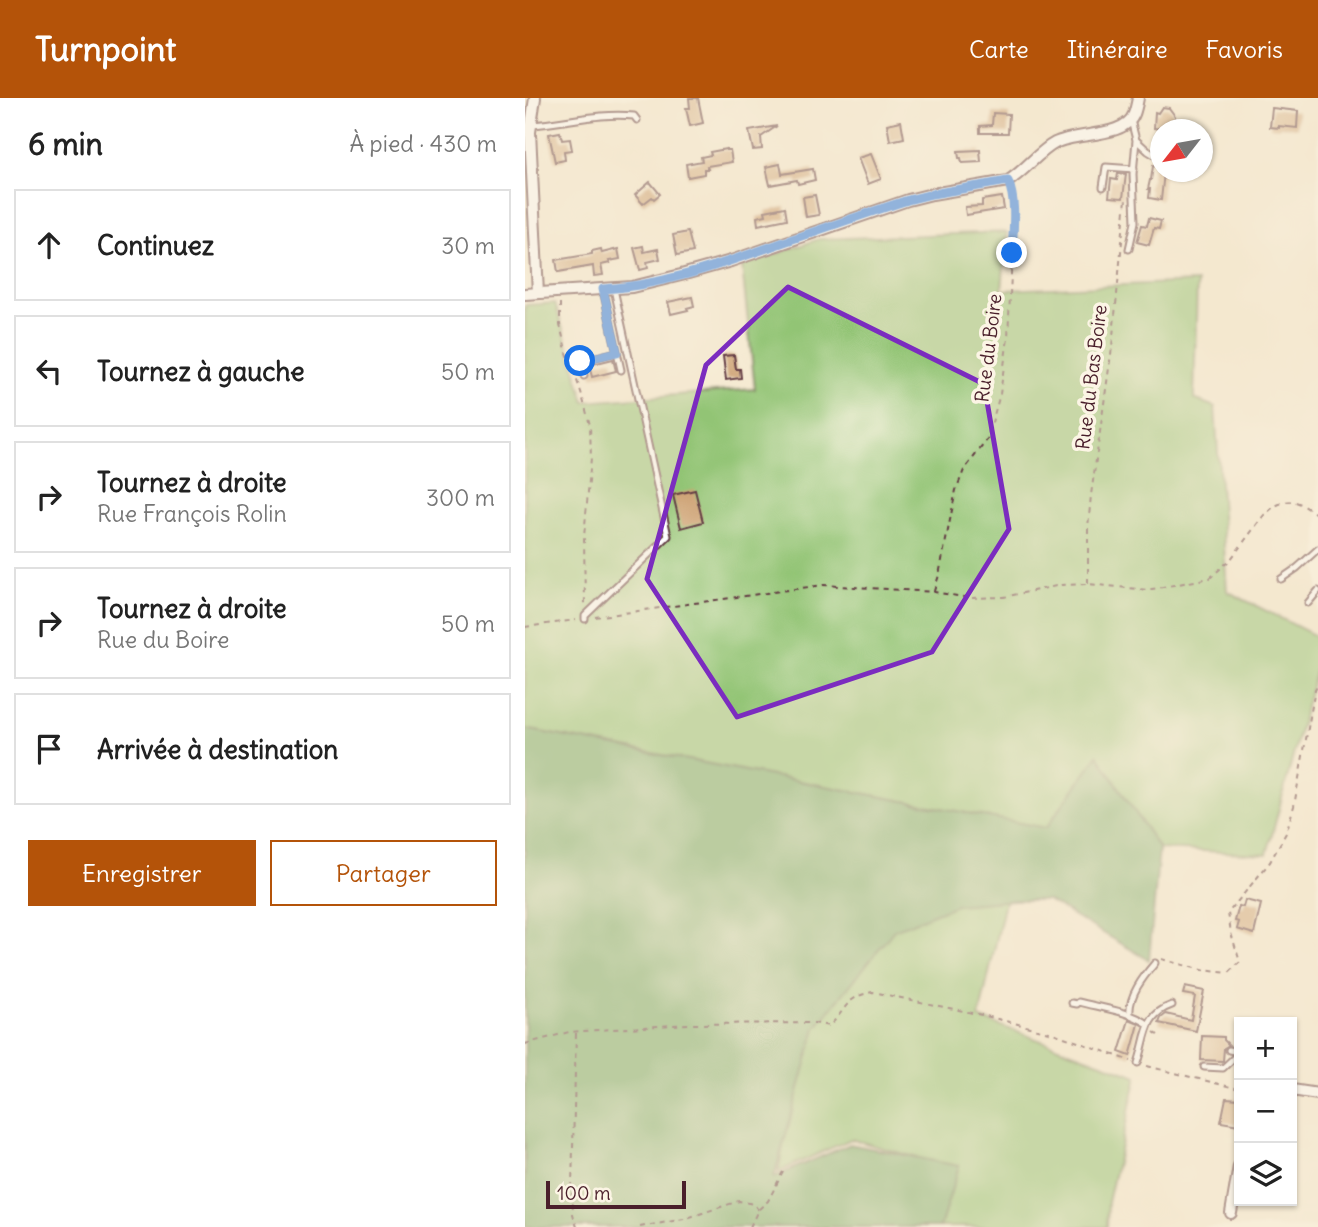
<!DOCTYPE html>
<html lang="fr">
<meta charset="utf-8">
<style>
:root{--surface:#fff;--page:#f2f2f2;--text:#222;--muted:#767676;--line:#e0e0e0;--accent:#b45309}
body{margin:0;font-family:Delius,sans-serif;background:var(--page);color:var(--text)}
.controls{position:absolute;right:21px;bottom:21px;display:grid;overflow:hidden;border-radius:0px;box-shadow:0 2px 5px #0004}
.controls button{width:63px;height:63px;display:grid;place-items:center;padding:0;border:0;border-bottom:2px solid var(--line);background:var(--surface);color:var(--text);font:35px sans-serif}
.compass{position:absolute;left:625px;top:21px;width:63px;height:63px;border-radius:50%;background:var(--surface);box-shadow:0 2px 5px #0004;rotate:239deg}
.scale{position:absolute;left:21px;bottom:18px;width:140px;box-sizing:border-box;padding-left:7px;border:4px solid #4a1f2b;border-top:0;font-size:19px;line-height:24px;white-space:nowrap;color:#4a1f2b;-webkit-text-stroke:5px #fcf5e5;paint-order:stroke}
.stop{position:absolute;width:21px;height:21px;margin:-16px;border:5px solid #1a73e8;border-radius:50%;background:#fff}
.stop.end{background:#1a73e8;border-color:#fff;box-shadow:0 2px 7px #0008}
.list{margin:0;padding:0;list-style:none}
h2{display:flex;justify-content:space-between;align-items:center;height:91px;margin:0;padding:0 28px;font-size:30px}
h2 small{font-size:23px;font-weight:400;color:var(--muted)}
.list li{display:grid;grid-template-columns:46px 1fr auto;gap:21px;align-items:center;box-sizing:border-box;height:112px;margin:0 14px 14px;padding:0 14px;border:2px solid var(--line);border-radius:0px}
.list b{display:block;font-size:26px;white-space:nowrap}
.list p{margin:0;font-size:23px;white-space:nowrap;color:var(--muted)}
.list em{font-size:23px;font-style:normal;color:var(--muted)}
.actions{display:flex;gap:14px;padding:21px 28px}
.actions a{flex:1;padding:16px 0;border:2px solid var(--accent);border-radius:0px;text-align:center;font-size:24px;color:var(--accent)}
.actions .main{background:var(--accent);color:#fff}
.icon{flex:none;width:38px;height:38px;fill:none;stroke:currentColor;stroke-width:2;stroke-linecap:round;stroke-linejoin:round}
.map{position:relative;flex:none;width:793px;height:1129px;overflow:hidden}
header{display:flex;align-items:center;gap:42px;box-sizing:border-box;height:98px;padding:0 35px;background:var(--accent);color:#fff}
header strong{font-size:33px}
nav{display:flex;gap:38px;margin-inline-start:auto;font-size:24px}
main{display:flex}
aside{flex:1;background:var(--surface)}
.map>svg:first-child{display:block}
</style>
<header>
<strong>Turnpoint</strong>
<nav><a>Carte</a><a>Itinéraire</a><a>Favoris</a></nav>
</header>
<main>
<aside>
<h2>6 min<small>À pied · 430 m</small></h2>
<ul class="list">
<li><svg class="icon" aria-label="ahead" viewBox="0 0 24 24"><path d="M12 20V5M6 11l6-6 6 6"/></svg><div><b>Continuez</b></div><em>30 m</em></li>
<li><svg class="icon" aria-label="left" viewBox="0 0 24 24"><path d="M17 20v-9H6M10 6l-5 5 5 5"/></svg><div><b>Tournez à gauche</b></div><em>50 m</em></li>
<li><svg class="icon" aria-label="right" viewBox="0 0 24 24"><path d="M7 20v-9h11M14 6l5 5-5 5"/></svg><div><b>Tournez à droite</b><p>Rue François Rolin</p></div><em>300 m</em></li>
<li><svg class="icon" aria-label="right" viewBox="0 0 24 24"><path d="M7 20v-9h11M14 6l5 5-5 5"/></svg><div><b>Tournez à droite</b><p>Rue du Boire</p></div><em>50 m</em></li>
<li><svg class="icon" aria-label="arrive" viewBox="0 0 24 24"><path d="M6 21V4h12l-3 4 3 4H6"/></svg><div><b>Arrivée à destination</b></div></li>
</ul>
<div class="actions"><a class="main">Enregistrer</a><a>Partager</a></div>
</aside>
<div class="map">
<svg width="793" height="1129" viewBox="0 0 793 1129">
<rect width="100%" height="100%" fill="#fcf5e5"/>
<filter id="ink" filterUnits="userSpaceOnUse"><feTurbulence type="fractalNoise" baseFrequency=".0143" numOctaves="2"/><feDisplacementMap in="SourceGraphic" scale="14" xChannelSelector="R" yChannelSelector="G"/><feConvolveMatrix kernelMatrix="1 2 1 2 8 2 1 2 1" color-interpolation-filters="sRGB"/></filter>
<filter id="wash" filterUnits="userSpaceOnUse"><feTurbulence type="fractalNoise" baseFrequency=".00686" numOctaves="4" result="noise"/><feDisplacementMap in="SourceGraphic" scale="28" xChannelSelector="R" yChannelSelector="G"/><feGaussianBlur stdDeviation="1.57" result="paint"/><feColorMatrix in="noise" values="0 0 0 0 0 0 0 0 0 0 0 0 0 0 0 0 0 1.4 0 .05"/><feComposite in="paint" operator="in"/></filter>
<g filter="url(#wash)">
<rect width="100%" height="100%" fill="#f4e8cf"/>
<path fill="#92c474" stroke="#6e7250" stroke-width="2" d="M 482,134 L 477,192 L 672,184 L 669,301 L 690,309 L 702,493 L 793,539 L 793,563 L 742,756 L 634,751 L 573,657 L 521,730 L 0,631 L 0,207 L 30,205 L 60,304 L 230,291 L 217,168 L 294,141 Z
M 482,795 L 454,920 L 612,978 L 583,1104 L 582,1129 L 413,1129 L 429,1070 L 326,1041 L 253,1074 L 283,919 L 364,814 Z"/>
<path fill="#75aa66" stroke="#606448" stroke-width="2" d="M 0,631 L 521,730 L 573,657 L 634,751 L 624,862 L 522,802 L 490,802 L 431,807 L 369,832 L 291,930 L 249,1079 L 325,1046 L 434,1068 L 415,1129 L 0,1129 Z"/>
<g id="blocks">
<path fill="#ca9c6d" d="M 164,0 L 173,0 L 178,25 L 165,28 L 161,10 L 165,10 Z
M 637,9 L 644,10 L 650,18 L 650,32 L 629,30 L 630,14 L 633,15 Z
M 747,10 L 773,13 L 772,30 L 754,28 L 754,30 L 745,29 Z
M 468,15 L 484,16 L 483,35 L 455,35 L 455,28 L 467,27 Z
M 376,23 L 379,40 L 365,43 L 362,26 Z
M 252,28 L 236,39 L 237,51 L 228,52 L 224,33 Z
M 35,34 L 37,42 L 45,41 L 47,52 L 39,53 L 40,62 L 30,64 L 24,36 Z
M 201,51 L 201,52 L 205,52 L 207,64 L 182,68 L 183,71 L 179,71 L 179,76 L 163,79 L 161,66 L 177,63 L 176,59 L 186,57 L 185,54 Z
M 455,52 L 456,64 L 437,65 L 436,60 L 434,60 L 433,53 Z
M 346,56 L 356,81 L 343,86 L 333,60 Z
M 255,66 L 257,76 L 288,71 L 290,82 L 273,86 L 272,82 L 245,87 L 241,69 Z
M 628,68 L 635,69 L 635,74 L 639,74 L 636,102 L 624,100 L 625,91 L 623,91 L 625,82 L 626,82 Z
M 593,75 L 601,76 L 598,100 L 584,99 L 586,81 L 592,82 Z
M 125,84 L 135,96 L 129,101 L 127,99 L 118,106 L 110,97 Z
M 290,97 L 294,117 L 281,119 L 278,99 Z
M 477,99 L 479,111 L 441,117 L 440,109 L 457,108 L 457,102 Z
M 260,109 L 262,121 L 233,127 L 232,119 L 241,117 L 240,113 Z
M 624,120 L 636,123 L 634,131 L 629,130 L 624,147 L 612,144 L 617,127 L 622,128 Z
M 163,134 L 168,154 L 152,157 L 148,137 Z
M 118,148 L 119,154 L 133,151 L 135,161 L 122,164 L 123,170 L 115,172 L 109,150 Z
M 76,151 L 77,155 L 93,151 L 95,161 L 84,163 L 85,165 L 76,167 L 78,177 L 69,178 L 68,168 L 33,174 L 31,162 L 67,156 L 67,153 Z
M 167,199 L 169,208 L 162,210 L 163,212 L 146,216 L 143,204 Z
M 209,257 L 211,271 L 215,271 L 216,280 L 201,282 L 198,258 Z
M 88,261 L 91,273 L 67,279 L 64,267 Z
M 170,392 L 178,424 L 156,430 L 148,397 Z
M 720,802 L 736,806 L 729,836 L 712,831 L 714,824 L 710,823 L 714,808 L 718,809 Z
M 660,889 L 679,893 L 671,933 L 634,925 L 636,920 L 641,916 L 666,922 L 670,898 L 658,896 Z
M 604,922 L 614,926 L 605,958 L 594,954 Z
M 677,938 L 699,939 L 699,942 L 704,947 L 699,950 L 698,963 L 676,962 Z
M 701,1000 L 714,1001 L 714,1027 L 696,1024 Z"/>
</g>
</g>
<g filter="url(#ink)">
<use href="#blocks" fill-opacity="0" stroke="#643d44" stroke-width="2"/>
<g fill="none" stroke-linecap="round" stroke-linejoin="round">
<g stroke="#643d44" stroke-width="9">
<path id="lane" d="M 6,27 C 40,25 74,14 109,18 L 112,22
M 611,42 L 623,53 L 636,61
M 578,89 L 581,69 L 609,71
M 604,151 L 610,124 L 608,76 L 611,42 L 606,22
M 78,191 L 96,272
M 59,278 L 55,263 L 92,254
M 756,481 L 772,470 L 793,451
M 783,505 L 793,493
M 60,521 L 60,518 L 143,438 L 89,191
M 547,905 L 552,906 L 554,904 C 577,910 604,913 623,926
M 605,917 C 603,898 618,879 630,865
M 704,952 L 714,954
M 613,965 C 622,940 618,917 647,907
M 679,969 L 698,970 L 714,955"/>
</g>
<g stroke="#643d44" stroke-width="14">
<path id="street" d="M 10,0 L 5,34 L 13,195
M 0,196 L 107,189 L 156,177 L 206,163 L 383,102 L 407,96 L 483,83 C 500,73 513,54 530,45 C 551,34 600,40 609,16 C 611,11 612,5 613,0
M 767,992 L 793,996
M 706,1115 L 714,1068"/>
</g>
<path stroke="#643d44" stroke-width="2" stroke-dasharray="5 5" stroke-linecap="butt" d="M 35,205 L 35,227 L 41,252 L 56,294 L 65,327 L 66,360 L 59,439 L 60,506
M 563,485 L 563,430 L 566,397 L 587,249 L 601,101
M 409,493 L 414,477 L 431,392 L 439,372 L 462,342 L 475,296 L 483,240 L 487,155 L 487,92
M 70,519 L 298,487 L 409,494 L 444,500 L 479,499 L 536,487 L 563,486 L 622,492 L 685,480 L 706,461 L 739,417 L 750,408 L 759,404 L 768,403 L 776,406 L 793,417
M 0,529 L 51,522
M 636,861 L 677,872 L 704,875 L 715,864 L 706,835 L 703,815 L 745,764 L 761,735 L 769,708 L 790,591 L 793,586
M 629,934 L 637,940
M 51,935 L 47,1088 L 48,1116 L 52,1129
M 0,946 L 44,934 L 163,926 L 289,925 L 304,928 C 322,912 319,899 348,894 L 457,917 L 528,935 L 606,963
M 622,968 L 714,991
M 115,1129 L 159,1121 L 214,1103 L 229,1106 L 233,1112
M 225,1129 L 233,1112 L 243,1103 L 260,1070"/>
<use href="#lane" stroke="#fff" stroke-width="5"/>
<use href="#street" stroke="#fff" stroke-width="10"/>
</g>
</g>
<g fill="none" stroke-linecap="round" stroke-linejoin="round" filter="url(#ink)">
<path stroke="#1a73e8" stroke-width="9" d="M 55,263 L 92,254 L 78,191 C 135,188 191,168 245,149 C 291,133 336,117 383,102 L 407,96 L 483,83 C 492,104 488,132 487,155"/>
</g>
<path d="M0 0H793V1129H0ZM 263,189 L 459,286 L 484,431 L 407,554 L 212,619 L 122,481 L 181,267 Z" fill="#f4e8cf" fill-opacity=".55" fill-rule="evenodd"/>
<path fill="none" stroke="#7b2cbf" stroke-width="5" stroke-linejoin="round" d="M 263,189 L 459,286 L 484,431 L 407,554 L 212,619 L 122,481 L 181,267 Z"/>
<g text-anchor="middle" dominant-baseline="central" stroke-width="7" stroke-linejoin="round" paint-order="stroke">
<g font-size="19" fill="#4a1f2b" stroke="#fcf5e5">
<text transform="translate(463 250) rotate(-83)">Rue du Boire</text>
<text transform="translate(566 279) rotate(-83)">Rue du Bas Boire</text>
</g>
</g>
</svg>
<div class="controls">
<button>+</button>
<button>−</button>
<button><svg class="icon" aria-label="layers" viewBox="0 0 24 24"><path d="M12 4l9 5-9 5-9-5zM3 14l9 5 9-5"/></svg></button>
</div>
<svg class="compass" viewBox="-18 -18 36 36"><path d="M0-13l5 13h-10z" fill="#e53935"/><path d="M0 13l5-13h-10z" fill="#767676"/></svg>
<div class="scale">100 m</div>
<div class="stop" style="left:55px;top:263px"></div>
<div class="stop end" style="left:487px;top:155px"></div>
</div>
</main>
